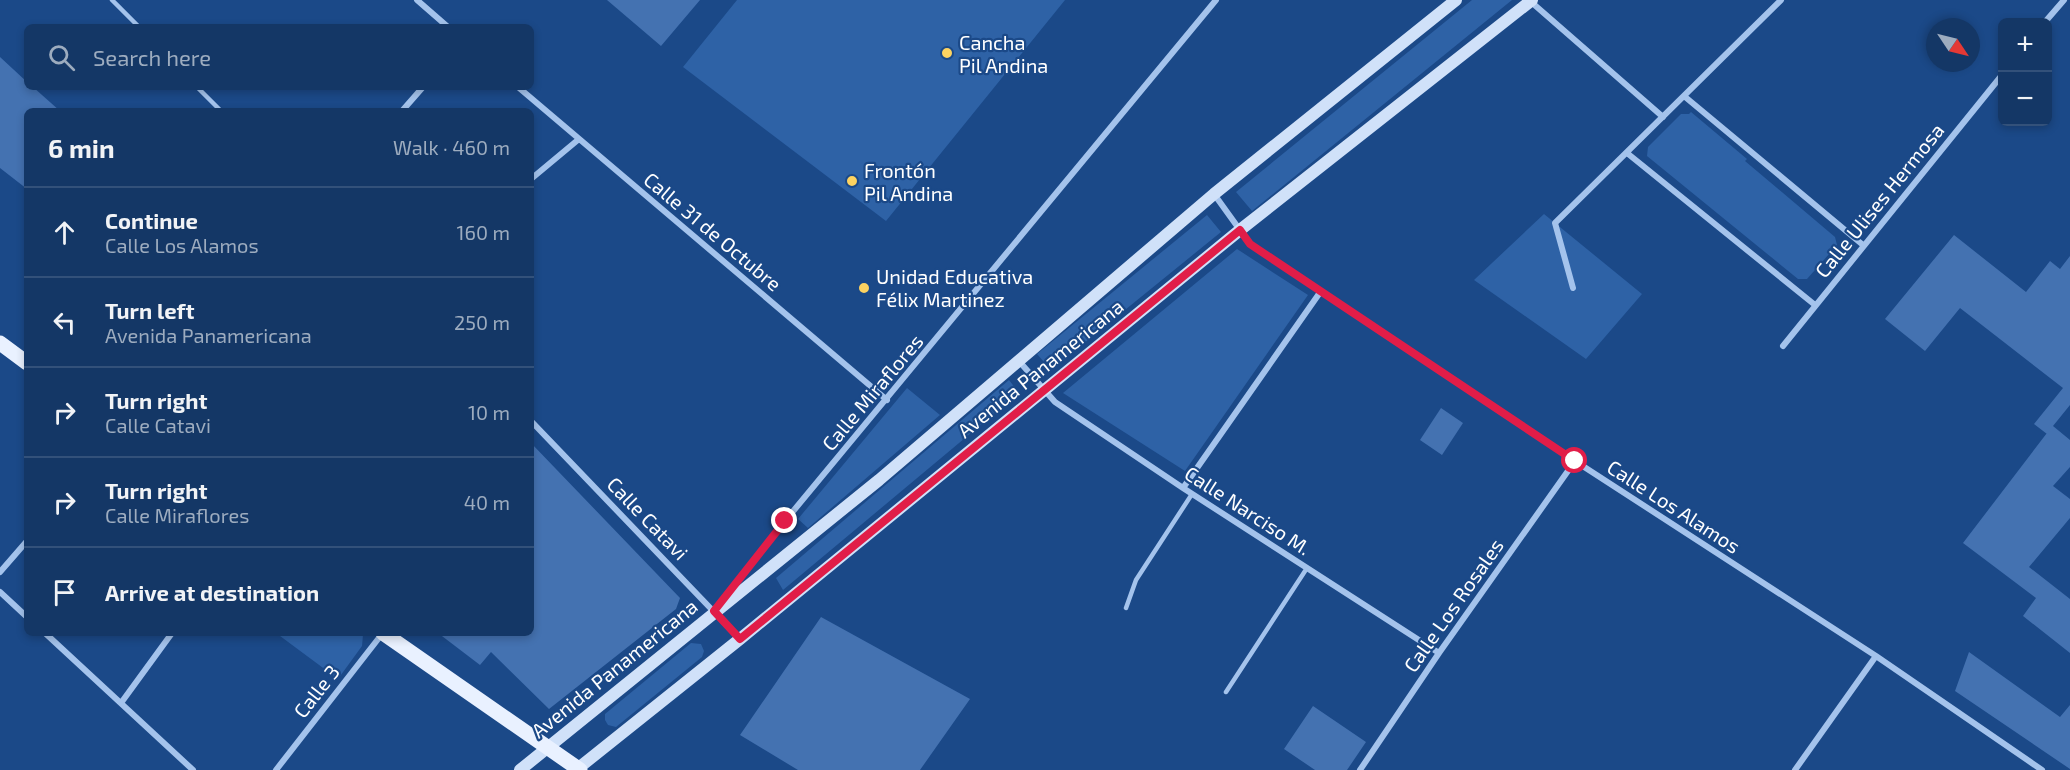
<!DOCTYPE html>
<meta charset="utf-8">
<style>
:root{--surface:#143766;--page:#1d3f6c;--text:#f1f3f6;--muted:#9dacbf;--line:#33517a}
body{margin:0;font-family:"Exo 2",sans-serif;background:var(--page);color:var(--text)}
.controls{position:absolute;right:18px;top:18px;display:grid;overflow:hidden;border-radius:9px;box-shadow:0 3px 9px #0003}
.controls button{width:54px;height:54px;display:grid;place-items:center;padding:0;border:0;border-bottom:2px solid var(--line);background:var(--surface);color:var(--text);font:30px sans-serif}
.compass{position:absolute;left:1926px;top:18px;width:54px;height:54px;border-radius:50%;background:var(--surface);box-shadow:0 3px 9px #0003;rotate:125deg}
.stop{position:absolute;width:18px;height:18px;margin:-14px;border:4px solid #e11d48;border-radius:50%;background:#fff}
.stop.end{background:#e11d48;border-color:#fff;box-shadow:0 2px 6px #0008}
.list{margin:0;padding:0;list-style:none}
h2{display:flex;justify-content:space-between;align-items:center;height:78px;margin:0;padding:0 24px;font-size:26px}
h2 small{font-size:20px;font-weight:400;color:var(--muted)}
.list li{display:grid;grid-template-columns:39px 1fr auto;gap:18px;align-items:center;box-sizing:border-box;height:90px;padding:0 24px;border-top:2px solid var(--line)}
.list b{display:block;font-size:22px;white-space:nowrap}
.list p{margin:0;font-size:20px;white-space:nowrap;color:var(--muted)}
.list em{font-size:20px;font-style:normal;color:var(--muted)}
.icon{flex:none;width:33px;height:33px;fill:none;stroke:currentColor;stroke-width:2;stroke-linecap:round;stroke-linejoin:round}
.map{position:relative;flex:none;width:2070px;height:770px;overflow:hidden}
.search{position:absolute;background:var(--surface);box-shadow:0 3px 9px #0003;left:24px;top:24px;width:510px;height:66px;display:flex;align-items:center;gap:15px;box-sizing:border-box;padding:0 21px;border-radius:9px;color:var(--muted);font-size:22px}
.panel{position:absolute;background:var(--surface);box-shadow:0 3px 9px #0003;left:24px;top:108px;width:510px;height:528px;border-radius:9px}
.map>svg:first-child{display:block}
</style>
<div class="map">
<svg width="2070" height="770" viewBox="0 0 2070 770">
<rect width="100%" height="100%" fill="#1b4988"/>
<path fill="#2e62a6" d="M 737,0 L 1065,0 L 886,221 L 683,67 Z
M 1472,0 L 1512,0 L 1252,211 L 1236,192 Z
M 1691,112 L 1747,159 L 1745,161 L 1835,237 L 1837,245 L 1807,279 L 1798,279 L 1647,156 L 1648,147 L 1681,114 L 1689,114 Z
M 1544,214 L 1642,294 L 1586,359 L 1474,280 Z
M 1207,215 L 1221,232 L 1051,370 L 1037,354 Z
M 1237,249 L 1308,295 L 1185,471 L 1063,393 Z
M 1009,380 L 1019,393 L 783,590 L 776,578 Z
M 907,388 L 940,415 L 808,528 L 798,519 Z
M 276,633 L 360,633 L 363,635 L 362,646 L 338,679 Z
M 691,643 L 701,644 L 704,651 L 702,657 L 616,727 L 608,725 L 605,720 L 605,714 Z"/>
<path fill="#4472b1" d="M 607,0 L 700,0 L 661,46 Z
M 0,57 L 27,82 L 27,87 L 33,87 L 60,111 L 27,111 L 27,189 L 0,168 Z
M 1954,235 L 2026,292 L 2050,261 L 2060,269 L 2070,256 L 2070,405 L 2053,426 L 2070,440 L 2070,467 L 2053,486 L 2070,499 L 2070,518 L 2029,567 L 2070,599 L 2070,653 L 2023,616 L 2036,598 L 1963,543 L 2050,429 L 2047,434 L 2034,424 L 2063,388 L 1960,308 L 1925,351 L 1885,319 Z
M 1441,408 L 1463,423 L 1442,455 L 1420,440 Z
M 531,443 L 680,598 L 676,609 L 549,709 L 491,652 L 480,665 L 438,633 L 531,633 Z
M 821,617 L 970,699 L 920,770 L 798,770 L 740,735 Z
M 1969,652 L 2060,717 L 2070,705 L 2070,769 L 1955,691 Z
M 1313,706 L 1366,742 L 1347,770 L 1315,770 L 1284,749 Z"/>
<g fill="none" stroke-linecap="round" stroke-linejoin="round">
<path stroke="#a4c3ec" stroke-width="4.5" d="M 112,0 L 139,27
M 197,87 L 221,111
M 1126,608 L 1136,580 L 1192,494
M 1226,692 L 1307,568"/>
<path stroke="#a4c3ec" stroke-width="6" d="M 417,0 L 448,27
M 1530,1 L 1663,117
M 2045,22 L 2064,0
M 518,87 L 887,400
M 1684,96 L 1863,245
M 402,111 L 423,87
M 1627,153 L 1815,305
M 531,179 L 579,139
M 1214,194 L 1250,244 L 1575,461 L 1876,656 L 2042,770
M 1573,288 L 1555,223 L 1781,0
M 1783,346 L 2002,75
M 1018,360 L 1055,402 L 1183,488 L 1439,653
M 531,421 L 740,639
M 1183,488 L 1321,291
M 0,572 L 27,541
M 0,592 L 27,617
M 723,600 L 785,521 L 1216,0
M 45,633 L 193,770
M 121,703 L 172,633
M 276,770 L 382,634
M 1360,770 L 1439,653 L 1575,461
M 1795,770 L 1876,656"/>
<path stroke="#d0e1f9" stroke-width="12" d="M 520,770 L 879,480 L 1214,194 L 1456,0
M 576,770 L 740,639 L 1240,230 L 1532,0"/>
<path stroke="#e9f1ff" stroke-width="15" d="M 0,343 L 27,363
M 383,633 L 580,770"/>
</g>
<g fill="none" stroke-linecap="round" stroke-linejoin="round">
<path stroke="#e11d48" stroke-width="8" d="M 785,521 L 714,611 L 740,639 L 1240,230 L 1250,244 L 1575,461"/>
</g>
<g fill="#fdd361" stroke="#1b4988" stroke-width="2">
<circle cx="947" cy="53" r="6"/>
<circle cx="852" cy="181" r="6"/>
<circle cx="864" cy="288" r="6"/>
</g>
<g text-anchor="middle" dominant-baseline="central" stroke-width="4.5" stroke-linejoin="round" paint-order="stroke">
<g font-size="20" fill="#fff" stroke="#1b4988" text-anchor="start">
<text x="959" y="42">Cancha<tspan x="959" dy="23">Pil Andina</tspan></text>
<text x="864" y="170">Frontón<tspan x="864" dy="23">Pil Andina</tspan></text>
<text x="876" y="276">Unidad Educativa<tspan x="876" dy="23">Félix Martinez</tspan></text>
</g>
<g font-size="20" fill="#fff" stroke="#1b4988">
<text transform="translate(1879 200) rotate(-51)">Calle Ulises Hermosa</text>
<text transform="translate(713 231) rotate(40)">Calle 31 de Octubre</text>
<text transform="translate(1040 368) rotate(-39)">Avenida Panamericana</text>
<text transform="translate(872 392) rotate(-50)">Calle Miraflores</text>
<text transform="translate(1674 506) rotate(33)">Calle Los Alamos</text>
<text transform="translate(1248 510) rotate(33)">Calle Narciso M.</text>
<text transform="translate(648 518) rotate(46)">Calle Catavi</text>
<text transform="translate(1453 605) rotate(-55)">Calle Los Rosales</text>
<text transform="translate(614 668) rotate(-39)">Avenida Panamericana</text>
<text transform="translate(316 691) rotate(-52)">Calle 3</text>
</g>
</g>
</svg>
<div class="controls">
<button>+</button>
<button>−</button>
</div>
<svg class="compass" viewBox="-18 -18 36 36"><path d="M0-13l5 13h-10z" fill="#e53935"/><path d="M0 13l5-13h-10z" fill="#9dacbf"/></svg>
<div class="stop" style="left:1575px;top:461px"></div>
<div class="stop end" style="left:785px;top:521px"></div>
<div class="search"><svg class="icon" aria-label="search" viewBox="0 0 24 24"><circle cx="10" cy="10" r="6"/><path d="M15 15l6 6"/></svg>Search here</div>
<section class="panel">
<h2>6 min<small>Walk · 460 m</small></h2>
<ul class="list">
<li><svg class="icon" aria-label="ahead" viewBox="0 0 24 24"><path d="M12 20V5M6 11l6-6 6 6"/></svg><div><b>Continue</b><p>Calle Los Alamos</p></div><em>160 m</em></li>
<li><svg class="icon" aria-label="left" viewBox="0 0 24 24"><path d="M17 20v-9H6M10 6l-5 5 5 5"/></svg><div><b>Turn left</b><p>Avenida Panamericana</p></div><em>250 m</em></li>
<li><svg class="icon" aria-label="right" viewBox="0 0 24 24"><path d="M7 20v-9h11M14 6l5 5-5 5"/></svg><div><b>Turn right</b><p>Calle Catavi</p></div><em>10 m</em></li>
<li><svg class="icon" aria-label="right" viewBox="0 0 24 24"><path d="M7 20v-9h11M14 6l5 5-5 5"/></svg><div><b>Turn right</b><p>Calle Miraflores</p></div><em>40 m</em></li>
<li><svg class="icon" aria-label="arrive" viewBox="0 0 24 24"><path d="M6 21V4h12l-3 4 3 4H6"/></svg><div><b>Arrive at destination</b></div></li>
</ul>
</section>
</div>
